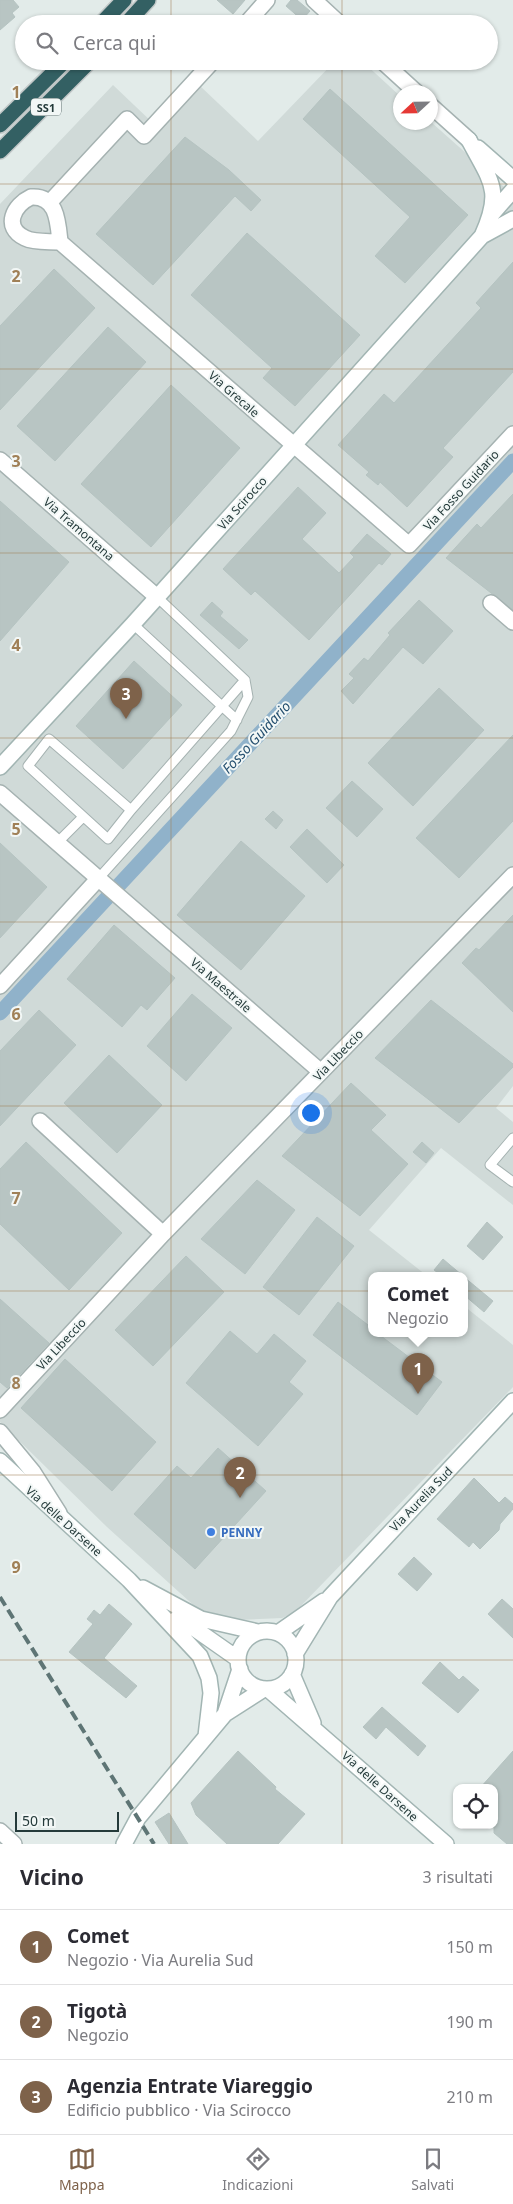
<!DOCTYPE html>
<html lang="it">
<meta charset="utf-8">
<style>
:root{--surface:#fff;--page:#f2f2f3;--text:#2b2b33;--muted:#7c7c81;--line:#e1e1e2;--accent:#7e624a}
body{margin:0;font-family:"Noto Sans",sans-serif;background:var(--page);color:var(--text)}
.controls{position:absolute;right:15px;bottom:15px;display:grid;overflow:hidden;border-radius:10px;box-shadow:0 1px 4px #0004}
.controls button{width:45px;height:45px;display:grid;place-items:center;padding:0;border:0;border-bottom:1px solid var(--line);background:var(--surface);color:var(--text);font:25px sans-serif}
.compass{position:absolute;left:393px;top:85px;width:45px;height:45px;border-radius:50%;background:var(--surface);box-shadow:0 1px 4px #0004;rotate:248deg}
.scale{position:absolute;left:15px;bottom:12px;width:104px;box-sizing:border-box;padding-left:5px;border:2px solid #243a3a;border-top:0;font-size:14px;line-height:18px;white-space:nowrap;color:#243a3a;-webkit-text-stroke:4px #f2f7f6;paint-order:stroke}
.you{position:absolute;left:310px;top:1112px;width:18px;height:18px;margin:-12px;border:4px solid #fff;border-radius:50%;background:#1a73e8;box-shadow:0 0 0 8px #1a73e833}
.badge{display:grid;place-items:center;width:32px;height:32px;border-radius:50%;background:var(--accent);color:#fff;font-size:16px;font-weight:700}
.pin{position:absolute;translate:-50% -41px;filter:drop-shadow(0 1px 2px #0008)}
.pin::after{content:'';position:absolute;top:26px;width:18px;height:15px;background:inherit;clip-path:polygon(0 0,100% 0,50% 100%)}
.popup{position:absolute;left:368px;top:1272px;width:100px;height:65px;box-sizing:border-box;display:grid;place-content:center;border-radius:10px;background:var(--surface);filter:drop-shadow(0 1px 4px #0005);font-size:16px;white-space:nowrap;color:var(--muted)}
.popup b{font-size:19px;color:var(--text)}
.popup::after{content:'';position:absolute;left:50%;top:100%;margin-left:-10px;border:10px solid transparent;border-top-color:var(--surface)}
.list{margin:0;padding:0;list-style:none}
h2{display:flex;justify-content:space-between;align-items:center;height:65px;margin:0;padding:0 20px;font-size:21px}
h2 small{font-size:16px;font-weight:400;color:var(--muted)}
.list li{display:grid;grid-template-columns:32px 1fr auto;gap:15px;align-items:center;box-sizing:border-box;height:75px;padding:0 20px;border-top:1px solid var(--line)}
.list b{display:block;font-size:19px;white-space:nowrap}
.list p{margin:0;font-size:16px;white-space:nowrap;color:var(--muted)}
.list em{font-size:16px;font-style:normal;color:var(--muted)}
.icon{flex:none;width:28px;height:28px;fill:none;stroke:currentColor;stroke-width:2;stroke-linecap:round;stroke-linejoin:round}
.map{position:relative;flex:none;width:513px;height:1844px;overflow:hidden}
.search{position:absolute;background:var(--surface);box-shadow:0 1px 4px #0004;left:15px;right:15px;top:15px;height:55px;display:flex;align-items:center;gap:12px;box-sizing:border-box;padding:0 18px;border-radius:28px;color:var(--muted);font-size:19px}
.sheet{height:290px;background:var(--surface)}
nav{display:flex;justify-content:space-around;align-items:center;box-sizing:border-box;height:70px;border-top:1px solid var(--line);background:var(--surface);font-size:14px;color:var(--muted)}
nav a{display:grid;justify-items:center;gap:2px}
nav .on{color:var(--accent)}
.map>svg:first-child{display:block}
</style>
<div class="map">
<svg width="513" height="1844" viewBox="0 0 513 1844">
<rect width="100%" height="100%" fill="#e2ebe9"/>
<path fill="#d0dad8" d="M 335,61 L 362,61 L 400,96 L 400,122 L 431,122 L 513,195 L 513,1086 L 496,1108 L 513,1122 L 513,1205 L 441,1148 L 369,1230 L 426,1275 L 372,1275 L 372,1333 L 464,1333 L 464,1306 L 513,1345 L 513,1387 L 295,1612 L 282,1618 L 237,1620 L 200,1611 L 107,1527 L 0,1422 L 0,204 L 113,85 L 155,125 L 199,85 L 258,141 Z"/>
<g fill="none" stroke-linecap="round" stroke-linejoin="round">
<path stroke="#90b2ca" stroke-width="15" d="M 0,1013 L 513,461"/>
</g>
<path fill="#b8c5c3" stroke="#b5c3c1" d="M 0,0 L 13,0 L 19,7 L 12,13 L 15,17 L 0,30 Z
M 217,0 L 245,0 L 233,14 Z
M 291,0 L 297,0 L 310,11 L 302,20 L 286,6 Z
M 330,89 L 468,215 L 405,283 L 375,256 L 410,217 L 303,119 Z
M 185,137 L 229,170 L 261,200 L 251,211 L 235,196 L 153,285 L 96,234 Z
M 247,233 L 360,335 L 295,406 L 263,378 L 272,368 L 191,295 Z
M 513,262 L 513,372 L 443,448 L 453,457 L 407,507 L 380,482 L 378,485 L 366,475 L 369,472 L 338,445 L 384,394 L 394,403 L 481,308 L 476,303 Z
M 54,269 L 95,308 L 0,410 L 0,326 Z
M 108,327 L 146,362 L 55,461 L 17,426 Z
M 171,385 L 240,448 L 151,547 L 81,484 Z
M 298,487 L 326,513 L 302,539 L 339,573 L 354,557 L 350,553 L 367,534 L 391,554 L 382,565 L 379,563 L 309,640 L 255,591 L 251,595 L 223,569 Z
M 513,494 L 513,610 L 446,558 L 477,524 L 481,528 Z
M 0,501 L 69,562 L 0,641 Z
M 419,600 L 453,631 L 423,664 L 403,647 L 353,704 L 341,691 L 354,678 L 349,674 L 364,658 L 368,661 L 390,635 L 388,633 Z
M 212,602 L 223,612 L 220,616 L 248,640 L 239,649 L 200,615 Z
M 134,661 L 182,705 L 123,769 L 76,726 Z
M 439,688 L 484,730 L 413,806 L 368,763 Z
M 513,735 L 513,821 L 459,878 L 416,838 Z
M 352,781 L 383,809 L 357,837 L 326,808 Z
M 273,811 L 283,820 L 276,829 L 265,819 Z
M 307,829 L 344,865 L 327,883 L 290,847 Z
M 241,841 L 305,896 L 241,970 L 177,915 Z
M 0,843 L 47,887 L 0,938 Z
M 513,915 L 513,1012 L 462,963 L 476,948 L 479,950 Z
M 114,925 L 175,978 L 147,1010 L 141,1005 L 122,1027 L 67,979 Z
M 192,994 L 232,1028 L 186,1081 L 147,1046 Z
M 431,1000 L 513,1064 L 513,1067 L 459,1123 L 375,1058 Z
M 39,1010 L 76,1045 L 0,1126 L 0,1051 Z
M 109,1055 L 162,1105 L 117,1153 L 64,1103 Z
M 351,1083 L 386,1115 L 371,1130 L 408,1164 L 360,1216 L 282,1156 Z
M 26,1142 L 122,1233 L 69,1290 L 0,1224 L 0,1169 Z
M 422,1142 L 434,1153 L 426,1163 L 413,1152 Z
M 257,1180 L 295,1210 L 245,1274 L 201,1239 Z
M 317,1217 L 354,1246 L 299,1315 L 263,1287 Z
M 487,1222 L 503,1237 L 483,1260 L 467,1246 Z
M 186,1256 L 224,1292 L 153,1366 L 115,1330 Z
M 443,1259 L 450,1265 L 462,1275 L 441,1275 L 434,1270 Z
M 464,1277 L 493,1301 L 484,1312 L 464,1295 Z
M 0,1299 L 49,1343 L 7,1388 L 0,1382 Z
M 338,1302 L 372,1328 L 372,1333 L 377,1333 L 442,1382 L 417,1415 L 313,1335 Z
M 230,1331 L 257,1354 L 274,1334 L 306,1361 L 289,1382 L 303,1394 L 258,1446 L 186,1383 Z
M 65,1359 L 156,1442 L 112,1491 L 21,1408 Z
M 218,1448 L 266,1491 L 195,1569 L 134,1514 L 177,1466 L 191,1478 Z
M 474,1478 L 499,1503 L 505,1497 L 513,1504 L 513,1509 L 500,1524 L 499,1530 L 480,1549 L 473,1542 L 469,1547 L 437,1519 Z
M 414,1557 L 432,1574 L 417,1591 L 398,1574 Z
M 502,1599 L 513,1609 L 513,1638 L 488,1614 Z
M 109,1604 L 132,1624 L 104,1658 L 137,1686 L 126,1698 L 69,1652 L 93,1624 L 87,1619 L 94,1610 L 100,1615 Z
M 440,1662 L 459,1680 L 463,1676 L 479,1690 L 458,1713 L 422,1683 Z
M 382,1707 L 426,1746 L 418,1756 L 386,1727 L 376,1739 L 363,1727 Z
M 238,1751 L 276,1787 L 275,1789 L 305,1814 L 278,1844 L 227,1844 L 196,1815 L 191,1803 Z
M 513,1751 L 513,1844 L 507,1844 L 494,1833 L 494,1788 L 480,1788 Z
M 169,1813 L 188,1844 L 169,1844 L 155,1822 Z"/>
<g fill="none" stroke-linecap="round" stroke-linejoin="round">
<g stroke="#a5b2b1" stroke-width="11">
<path id="lane" d="M 133,624 L 237,720
M 49,739 L 131,810 L 108,839 L 28,766 Z
M 131,810 L 245,680 L 157,597
M 57,843 L 83,817
M 98,879 L 231,731 L 248,697 L 245,680
M 513,1138 L 490,1165 L 513,1182"/>
</g>
<g stroke="#a5b2b1" stroke-width="18">
<path id="street" d="M 314,0 L 340,24
M 246,24 L 267,0
M 382,61 L 416,92
M 430,105 L 469,140
M 31,197 C 57,195 58,222 60,242 C 49,241 35,243 25,238 C 2,227 14,205 31,197 Z
M 50,202 L 127,119 L 144,136 L 213,61
M 60,242 L 409,545 L 513,434
M 0,460 L 157,597
M 491,603 L 513,622
M 0,793 L 321,1072
M 0,986 L 98,879
M 40,1121 L 163,1234
M 0,1410 L 163,1234 L 513,875
M 0,1432 L 33,1472 L 59,1513
M 0,1831 L 14,1844"/>
</g>
<g stroke="#a2b5b3" stroke-width="18">
<path id="secondary" d="M 478,148 L 513,179
M 492,214 L 513,190
M 482,236 L 513,219
M 0,767 L 133,624 L 482,236 C 503,190 491,182 469,140
M 0,1461 L 129,1580 L 200,1656 L 209,1678 L 211,1693 L 206,1736
M 143,1588 L 201,1619 L 258,1632
M 178,1617 L 238,1659
M238 1660a29 29 0 1 1 58 0a29 29 0 1 1-58 0Z
M 278,1633 L 324,1601
M 295,1654 L 330,1597 L 513,1401
M 292,1674 L 313,1723
M 268,1689 L 446,1844
M 225,1714 L 240,1669
M 124,1844 L 138,1818 L 225,1714 L 264,1689"/>
</g>
<g stroke="#c2c8c8" stroke-width="18">
<path id="highway" d="M 101,24 L 124,0
M 126,24 L 148,0
M 0,125 L 65,61
M 0,151 L 90,61"/>
</g>
<use href="#lane" stroke="#fff" stroke-width="9"/>
<use href="#street" stroke="#fff" stroke-width="15"/>
<use href="#secondary" stroke="#fff" stroke-width="15"/>
<use href="#highway" stroke="#336063" stroke-width="15"/>
<path stroke="#5e7575" stroke-width="4" stroke-dasharray="10 5" stroke-linecap="butt" d="M 0,1597 L 154,1844"/>
</g>
<path fill="none" stroke="#a08057" stroke-width="1" stroke-opacity="0.55" d="M 171,0 L 171,24M 342,0 L 342,24M 171,61 L 171,1844M 342,61 L 342,1844M 0,184 L 513,184M 0,369 L 513,369M 0,553 L 513,553M 0,738 L 513,738M 0,922 L 513,922M 0,1106 L 513,1106M 0,1291 L 513,1291M 0,1475 L 513,1475M 0,1660 L 513,1660"/>
<circle fill="#3f7fe0" stroke="#f2f7f6" stroke-width="2" cx="211" cy="1532" r="5"/>
<g text-anchor="middle" dominant-baseline="central" stroke-width="4" stroke-linejoin="round" paint-order="stroke">
<rect fill="#f2f7f6" stroke="#627372" stroke-width="1" x="31" y="98.5" width="30" height="17" rx="4"/>
<g font-size="11" font-weight="bold" fill="#243a3a">
<text x="46" y="107">SS1</text>
</g>
<g font-size="12" fill="#243a3a" stroke="#f2f7f6">
<text transform="translate(234 394) rotate(41)">Via Grecale</text>
<text transform="translate(461 490) rotate(-47)">Via Fosso Guidario</text>
<text transform="translate(242 503) rotate(-48)">Via Scirocco</text>
<text transform="translate(79 529) rotate(41)">Via Tramontana</text>
<text transform="translate(221 985) rotate(41)">Via Maestrale</text>
<text transform="translate(338 1055) rotate(-46)">Via Libeccio</text>
<text transform="translate(61 1344) rotate(-47)">Via Libeccio</text>
<text transform="translate(421 1499) rotate(-46)">Via Aurelia Sud</text>
<text transform="translate(64 1521) rotate(42)">Via delle Darsene</text>
<text transform="translate(380 1786) rotate(42)">Via delle Darsene</text>
</g>
<g font-size="12" font-weight="bold" fill="#366cbe" stroke="#f2f7f6" text-anchor="start">
<text x="221" y="1532">PENNY</text>
</g>
<g font-size="14" font-style="italic" fill="#244f6f" stroke="#f2f7f6">
<text transform="translate(256 737) rotate(-47)">Fosso Guidario</text>
</g>
</g>
<g font-size="16" text-anchor="middle" font-weight="bold" fill="#a08057" stroke="#f2f7f6" stroke-width="4" stroke-linejoin="round" paint-order="stroke">
<text x="16" y="98">1</text>
<text x="16" y="282">2</text>
<text x="16" y="467">3</text>
<text x="16" y="651">4</text>
<text x="16" y="835">5</text>
<text x="16" y="1020">6</text>
<text x="16" y="1204">7</text>
<text x="16" y="1389">8</text>
<text x="16" y="1573">9</text>
</g>
</svg>
<div class="controls">
<button><svg class="icon" aria-label="locate" viewBox="0 0 24 24"><circle cx="12" cy="12" r="6"/><path d="M12 2v4M12 18v4M2 12h4M18 12h4"/></svg></button>
</div>
<svg class="compass" viewBox="-18 -18 36 36"><path d="M0-13l5 13h-10z" fill="#e53935"/><path d="M0 13l5-13h-10z" fill="#7c7c81"/></svg>
<div class="scale">50 m</div>
<div class="you"></div>
<div class="pin badge" style="left:418px;top:1394px">1</div>
<div class="popup"><b>Comet</b>Negozio</div>
<div class="pin badge" style="left:240px;top:1498px">2</div>
<div class="pin badge" style="left:126px;top:719px">3</div>
<div class="search"><svg class="icon" aria-label="search" viewBox="0 0 24 24"><circle cx="10" cy="10" r="6"/><path d="M15 15l6 6"/></svg>Cerca qui</div>
</div>
<section class="sheet">
<h2>Vicino<small>3 risultati</small></h2>
<ul class="list">
<li><span class="badge">1</span><div><b>Comet</b><p>Negozio · Via Aurelia Sud</p></div><em>150 m</em></li>
<li><span class="badge">2</span><div><b>Tigotà</b><p>Negozio</p></div><em>190 m</em></li>
<li><span class="badge">3</span><div><b>Agenzia Entrate Viareggio</b><p>Edificio pubblico · Via Scirocco</p></div><em>210 m</em></li>
</ul>
</section>
<nav>
<a class="on"><svg class="icon" aria-label="map" viewBox="0 0 24 24"><path d="M3 6l6-2 6 2 6-2v14l-6 2-6-2-6 2zM9 4v14M15 6v14"/></svg>Mappa</a>
<a><svg class="icon" aria-label="directions" viewBox="0 0 24 24"><path d="M12 3l9 9-9 9-9-9zM9 14v-3h6M13 9l2 2-2 2"/></svg>Indicazioni</a>
<a><svg class="icon" aria-label="saved" viewBox="0 0 24 24"><path d="M7 4h10v16l-5-4-5 4z"/></svg>Salvati</a>
</nav>
